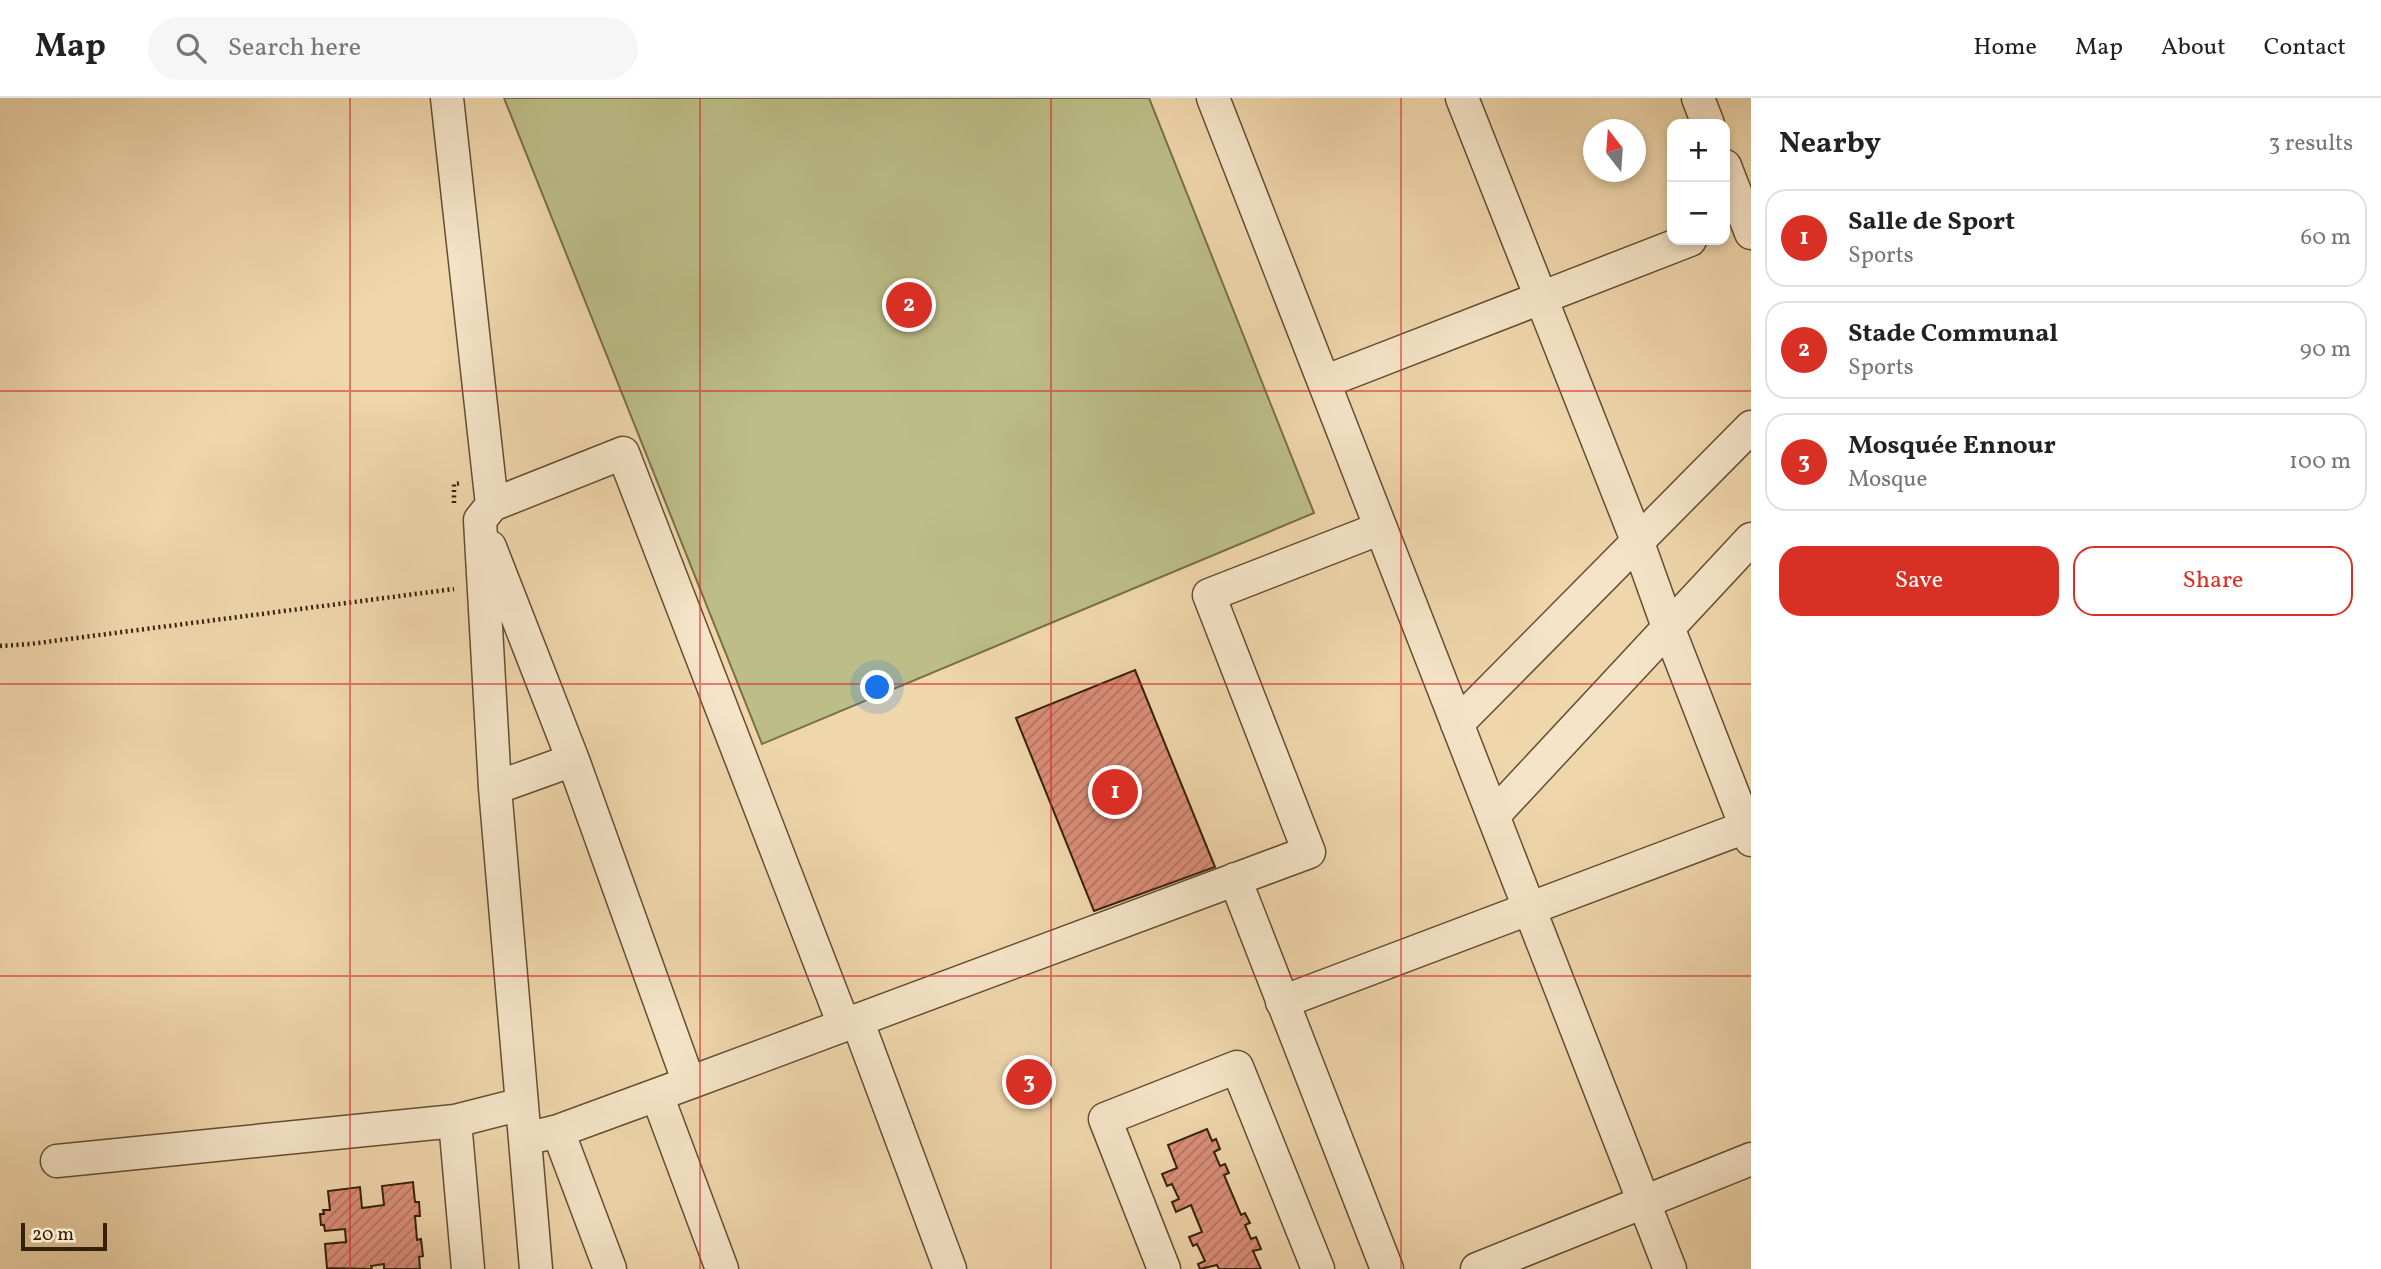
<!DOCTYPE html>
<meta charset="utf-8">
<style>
:root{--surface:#fff;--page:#f6f6f6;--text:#222;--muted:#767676;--line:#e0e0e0;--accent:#d93025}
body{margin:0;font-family:Vollkorn,serif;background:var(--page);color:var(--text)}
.controls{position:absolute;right:21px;top:21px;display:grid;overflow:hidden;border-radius:14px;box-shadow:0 4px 10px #0003}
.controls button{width:63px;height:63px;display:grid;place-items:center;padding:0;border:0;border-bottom:2px solid var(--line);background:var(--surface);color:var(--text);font:35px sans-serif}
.compass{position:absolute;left:1583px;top:21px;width:63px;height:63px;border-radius:50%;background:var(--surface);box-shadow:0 4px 10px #0003;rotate:343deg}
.scale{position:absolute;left:21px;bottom:18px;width:86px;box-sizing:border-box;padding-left:7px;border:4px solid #35210a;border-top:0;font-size:19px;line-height:24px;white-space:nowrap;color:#35210a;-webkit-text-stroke:5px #f5e4c8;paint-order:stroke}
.you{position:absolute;left:878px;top:590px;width:24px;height:24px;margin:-18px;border:5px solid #fff;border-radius:50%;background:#1a73e8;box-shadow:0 0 0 10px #1a73e833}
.badge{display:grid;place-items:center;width:46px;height:46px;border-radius:50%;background:var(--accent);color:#fff;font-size:23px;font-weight:700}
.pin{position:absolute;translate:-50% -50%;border:4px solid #fff;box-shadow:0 2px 7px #0006}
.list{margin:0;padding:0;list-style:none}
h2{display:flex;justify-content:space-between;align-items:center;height:91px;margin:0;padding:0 28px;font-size:30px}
h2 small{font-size:23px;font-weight:400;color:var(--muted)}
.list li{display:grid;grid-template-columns:46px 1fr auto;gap:21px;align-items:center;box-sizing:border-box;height:98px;margin:0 14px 14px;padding:0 14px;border:2px solid var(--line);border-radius:21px}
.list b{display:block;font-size:26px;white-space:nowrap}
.list p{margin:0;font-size:23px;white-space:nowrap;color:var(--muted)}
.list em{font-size:23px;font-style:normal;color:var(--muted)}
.actions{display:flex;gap:14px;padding:21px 28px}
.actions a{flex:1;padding:16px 0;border:2px solid var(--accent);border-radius:21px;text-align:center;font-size:24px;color:var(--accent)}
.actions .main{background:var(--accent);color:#fff}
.icon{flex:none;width:38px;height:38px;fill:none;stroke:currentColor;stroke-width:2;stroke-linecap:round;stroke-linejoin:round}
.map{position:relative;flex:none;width:1751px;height:1171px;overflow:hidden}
header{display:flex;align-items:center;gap:42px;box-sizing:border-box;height:98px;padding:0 35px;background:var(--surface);border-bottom:2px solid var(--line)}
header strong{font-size:33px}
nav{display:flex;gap:38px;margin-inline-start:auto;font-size:24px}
.search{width:490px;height:63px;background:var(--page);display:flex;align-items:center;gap:18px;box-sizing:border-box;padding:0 24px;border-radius:38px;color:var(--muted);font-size:26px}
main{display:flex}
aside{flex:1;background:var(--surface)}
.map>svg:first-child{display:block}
</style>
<header>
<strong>Map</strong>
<div class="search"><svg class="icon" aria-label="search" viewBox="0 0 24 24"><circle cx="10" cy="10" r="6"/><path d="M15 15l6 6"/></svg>Search here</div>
<nav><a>Home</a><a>Map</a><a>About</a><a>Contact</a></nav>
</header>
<main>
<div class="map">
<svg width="1751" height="1171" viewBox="0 0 1751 1171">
<defs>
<pattern id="building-hatch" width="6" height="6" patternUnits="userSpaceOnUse" patternTransform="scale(1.75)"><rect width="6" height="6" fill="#dc8e79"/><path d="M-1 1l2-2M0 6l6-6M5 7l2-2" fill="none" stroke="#b37461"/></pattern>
</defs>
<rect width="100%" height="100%" fill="#efd6ab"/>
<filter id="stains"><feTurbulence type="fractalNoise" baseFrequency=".00286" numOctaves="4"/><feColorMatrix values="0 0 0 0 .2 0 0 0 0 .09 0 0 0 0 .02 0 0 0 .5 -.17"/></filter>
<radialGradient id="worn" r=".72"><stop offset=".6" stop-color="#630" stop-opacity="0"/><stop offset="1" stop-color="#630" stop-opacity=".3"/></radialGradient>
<path fill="#bcbd87" stroke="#786f48" stroke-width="2" d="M 504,0 L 1149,0 L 1314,415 L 762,646 Z"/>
<path fill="url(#building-hatch)" stroke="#35210a" stroke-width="2" d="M 1135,572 L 1215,769 L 1094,813 L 1016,620 Z
M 1207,1031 L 1212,1043 L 1216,1041 L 1220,1051 L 1214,1054 L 1220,1068 L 1225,1066 L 1229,1075 L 1224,1077 L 1241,1117 L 1245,1115 L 1250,1125 L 1245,1127 L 1251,1141 L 1256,1139 L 1261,1151 L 1253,1153 L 1261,1171 L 1219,1171 L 1217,1167 L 1200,1171 L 1198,1166 L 1205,1163 L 1197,1146 L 1193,1148 L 1189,1139 L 1202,1134 L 1191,1107 L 1176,1114 L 1172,1104 L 1179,1101 L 1172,1086 L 1167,1088 L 1162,1076 L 1177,1070 L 1168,1047 Z
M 413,1084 L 415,1104 L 419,1104 L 420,1118 L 415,1118 L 417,1142 L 421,1141 L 423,1158 L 419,1159 L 420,1171 L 384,1171 L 384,1166 L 371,1168 L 372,1171 L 327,1170 L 325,1146 L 346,1144 L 345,1131 L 325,1133 L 324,1127 L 321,1127 L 320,1116 L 324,1116 L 323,1112 L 330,1112 L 328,1093 L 360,1089 L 362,1110 L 384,1107 L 382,1088 Z"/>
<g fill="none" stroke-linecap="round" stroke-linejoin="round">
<g stroke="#644e32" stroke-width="35">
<path id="street" d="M 447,0 L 492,407 L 480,422 L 495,690 L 536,1171
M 1213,0 L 1670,1171
M 1462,0 L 1638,445 L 1668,529 L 1751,742
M 1698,0 L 1708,26
M 1725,68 L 1751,135
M 1324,284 L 1690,142
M 492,407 L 623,355 L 844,927
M 490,449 L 573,662 L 689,985
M 1457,626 L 1751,329
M 495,690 L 573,662
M 1493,718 L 1751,441
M 1235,781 L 1387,1171
M 1282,904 L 1751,727
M 857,922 L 950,1171
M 657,997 L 722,1171
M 455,1023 L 468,1171
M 558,1033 L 610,1171
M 525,1041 L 558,1033 L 689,985 L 1309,754 L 1209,497 L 1381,430
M 57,1063 L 455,1023 L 522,1006
M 1164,1171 L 1105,1021 L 1237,969 L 1318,1171
M 1477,1171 L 1751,1061"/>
</g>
<path stroke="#35210a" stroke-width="4.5" stroke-dasharray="2 3.5" stroke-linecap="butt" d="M 454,405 L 454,386 L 462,385
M 0,548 L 30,546 L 454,491"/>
<use href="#street" stroke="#f5e4c8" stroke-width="32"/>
</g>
<path fill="none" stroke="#d62828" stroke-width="2" stroke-opacity="0.55" d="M 350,0 L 350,1171M 700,0 L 700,1171M 1051,0 L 1051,1171M 1401,0 L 1401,1171M 0,293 L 1751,293M 0,586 L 1751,586M 0,878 L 1751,878"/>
<rect width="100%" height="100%" filter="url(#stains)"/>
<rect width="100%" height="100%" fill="url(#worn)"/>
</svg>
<div class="controls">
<button>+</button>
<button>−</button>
</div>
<svg class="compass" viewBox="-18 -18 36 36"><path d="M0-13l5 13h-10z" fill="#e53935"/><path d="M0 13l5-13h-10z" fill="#767676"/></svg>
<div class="scale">20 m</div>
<div class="you"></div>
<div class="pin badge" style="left:1115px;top:694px">1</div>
<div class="pin badge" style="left:909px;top:207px">2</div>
<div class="pin badge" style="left:1029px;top:984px">3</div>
</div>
<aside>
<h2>Nearby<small>3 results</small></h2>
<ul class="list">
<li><span class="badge">1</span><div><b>Salle de Sport</b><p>Sports</p></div><em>60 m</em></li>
<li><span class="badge">2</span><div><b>Stade Communal</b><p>Sports</p></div><em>90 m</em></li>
<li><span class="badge">3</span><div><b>Mosquée Ennour</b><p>Mosque</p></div><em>100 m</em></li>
</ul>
<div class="actions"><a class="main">Save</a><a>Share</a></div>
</aside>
</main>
